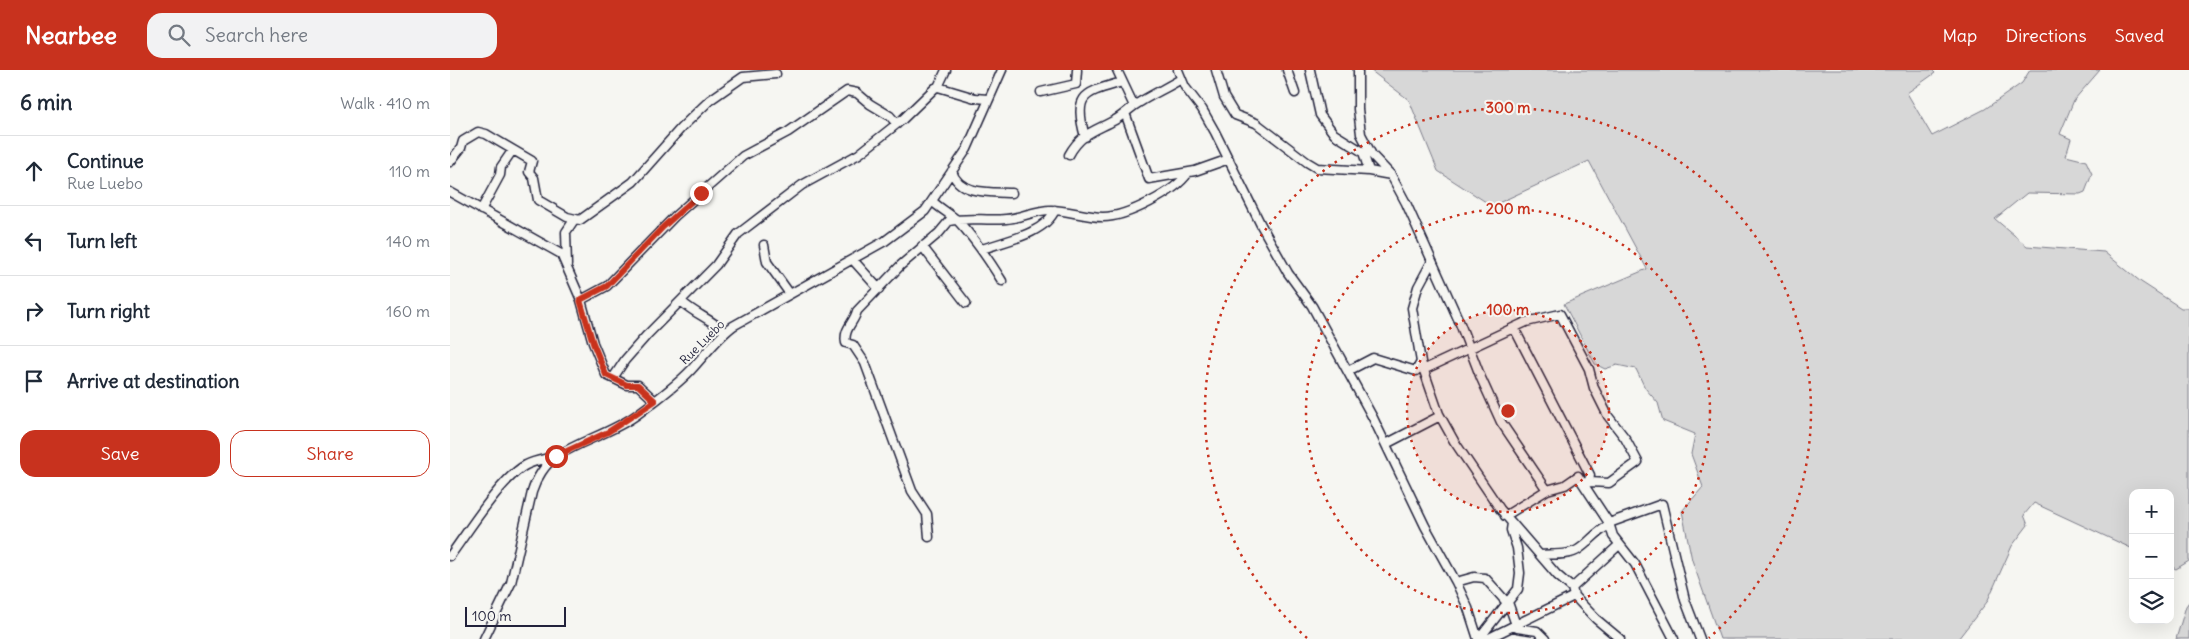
<!DOCTYPE html>
<meta charset="utf-8">
<style>
:root{--surface:#fff;--page:#f2f2f3;--text:#1f2937;--muted:#747a83;--line:#e0e1e3;--accent:#c8321e}
body{margin:0;font-family:Delius,sans-serif;background:var(--page);color:var(--text)}
.controls{position:absolute;right:15px;bottom:15px;display:grid;overflow:hidden;border-radius:10px;box-shadow:0 5px 20px #0002}
.controls button{width:45px;height:45px;display:grid;place-items:center;padding:0;border:0;border-bottom:1px solid var(--line);background:var(--surface);color:var(--text);font:25px sans-serif}
.scale{position:absolute;left:15px;bottom:12px;width:101px;box-sizing:border-box;padding-left:5px;border:2px solid #22223b;border-top:0;font-size:14px;line-height:18px;white-space:nowrap;color:#22223b;-webkit-text-stroke:4px #f6f6f2;paint-order:stroke}
.stop{position:absolute;width:15px;height:15px;margin:-11px;border:4px solid #c8321e;border-radius:50%;background:#fff}
.stop.end{background:#c8321e;border-color:#fff;box-shadow:0 1px 5px #0008}
.list{margin:0;padding:0;list-style:none}
h2{display:flex;justify-content:space-between;align-items:center;height:65px;margin:0;padding:0 20px;font-size:21px}
h2 small{font-size:16px;font-weight:400;color:var(--muted)}
.list li{display:grid;grid-template-columns:32px 1fr auto;gap:15px;align-items:center;box-sizing:border-box;height:70px;padding:0 20px;border-top:1px solid var(--line)}
.list b{display:block;font-size:19px;white-space:nowrap}
.list p{margin:0;font-size:16px;white-space:nowrap;color:var(--muted)}
.list em{font-size:16px;font-style:normal;color:var(--muted)}
.actions{display:flex;gap:10px;padding:15px 20px}
.actions a{flex:1;padding:11px 0;border:1px solid var(--accent);border-radius:15px;text-align:center;font-size:18px;color:var(--accent)}
.actions .main{background:var(--accent);color:#fff}
.icon{flex:none;width:28px;height:28px;fill:none;stroke:currentColor;stroke-width:2;stroke-linecap:round;stroke-linejoin:round}
.map{position:relative;flex:none;width:1739px;height:569px;overflow:hidden}
header{display:flex;align-items:center;gap:30px;box-sizing:border-box;height:70px;padding:0 25px;background:var(--accent);color:#fff}
header strong{font-size:24px}
nav{display:flex;gap:28px;margin-inline-start:auto;font-size:18px}
.search{width:350px;height:45px;background:var(--page);display:flex;align-items:center;gap:12px;box-sizing:border-box;padding:0 18px;border-radius:15px;color:var(--muted);font-size:19px}
main{display:flex}
aside{flex:1;background:var(--surface)}
.map>svg:first-child{display:block}
</style>
<header>
<strong>Nearbee</strong>
<div class="search"><svg class="icon" aria-label="search" viewBox="0 0 24 24"><circle cx="10" cy="10" r="6"/><path d="M15 15l6 6"/></svg>Search here</div>
<nav><a>Map</a><a>Directions</a><a>Saved</a></nav>
</header>
<main>
<aside>
<h2>6 min<small>Walk · 410 m</small></h2>
<ul class="list">
<li><svg class="icon" aria-label="ahead" viewBox="0 0 24 24"><path d="M12 20V5M6 11l6-6 6 6"/></svg><div><b>Continue</b><p>Rue Luebo</p></div><em>110 m</em></li>
<li><svg class="icon" aria-label="left" viewBox="0 0 24 24"><path d="M17 20v-9H6M10 6l-5 5 5 5"/></svg><div><b>Turn left</b></div><em>140 m</em></li>
<li><svg class="icon" aria-label="right" viewBox="0 0 24 24"><path d="M7 20v-9h11M14 6l5 5-5 5"/></svg><div><b>Turn right</b></div><em>160 m</em></li>
<li><svg class="icon" aria-label="arrive" viewBox="0 0 24 24"><path d="M6 21V4h12l-3 4 3 4H6"/></svg><div><b>Arrive at destination</b></div></li>
</ul>
<div class="actions"><a class="main">Save</a><a>Share</a></div>
</aside>
<div class="map">
<svg width="1739" height="569" viewBox="0 0 1739 569">
<rect width="100%" height="100%" fill="#f6f6f2"/>
<filter id="ink" filterUnits="userSpaceOnUse"><feTurbulence type="fractalNoise" baseFrequency=".02" numOctaves="2"/><feDisplacementMap in="SourceGraphic" scale="10" xChannelSelector="R" yChannelSelector="G"/><feConvolveMatrix kernelMatrix="1 2 1 2 8 2 1 2 1" color-interpolation-filters="sRGB"/></filter>
<g filter="url(#ink)">
<path fill="#d7d7d7" stroke="#7c7c89" d="M 920,0 L 1482,0 L 1485,3 L 1457,23 L 1482,66 L 1535,39 L 1572,13 L 1580,0 L 1650,0 L 1624,30 L 1610,64 L 1621,69 L 1616,86 L 1636,91 L 1642,104 L 1635,122 L 1630,124 L 1577,123 L 1545,149 L 1577,176 L 1654,182 L 1691,212 L 1731,238 L 1739,238 L 1739,491 L 1726,499 L 1720,496 L 1720,423 L 1683,423 L 1683,479 L 1584,433 L 1574,445 L 1578,455 L 1562,476 L 1537,532 L 1508,569 L 1270,569 L 1242,490 L 1232,441 L 1253,417 L 1241,384 L 1245,364 L 1213,351 L 1208,333 L 1195,318 L 1186,299 L 1167,295 L 1155,299 L 1145,294 L 1114,234 L 1197,199 L 1139,91 L 1042,136 L 988,101 L 959,30 Z
M 1739,532 L 1739,569 L 1726,569 L 1736,536 Z"/>
<g fill="none" stroke-linecap="round" stroke-linejoin="round">
<g stroke="#22223b" stroke-width="11">
<path id="minor" d="M 667,0 L 684,36
M 728,0 L 735,17 L 752,39 L 765,62 L 811,155 L 838,203 L 862,236 L 923,348 L 975,456 L 1006,512 L 1018,538 L 1028,569
M 766,0 L 774,27 L 785,45 L 806,53 L 857,92 L 867,98 L 919,101 L 941,105
M 837,0 L 845,23
M 860,0 L 870,45 L 884,64 L 913,82 L 919,101
M 908,0 L 908,39 L 911,64 L 922,85 L 941,105 L 956,133 L 1009,251 L 1031,308 L 1051,352 L 1097,420
M 488,17 L 496,0
M 591,22 L 626,14 L 627,0
M 675,43 L 699,109 L 745,101 L 779,89
M 635,67 C 623,23 635,23 672,12
M 619,85 C 631,63 645,61 665,50 C 674,45 681,37 690,32 C 703,24 718,17 731,9
M 0,92 L 11,78 L 13,71 L 28,62 L 36,64 L 82,91 L 79,102 L 84,108 L 88,130 L 117,147 L 130,150 L 183,112 L 231,58 L 260,30 L 293,7 L 326,4
M 502,101 C 508,125 541,122 562,123
M 0,122 L 111,184 L 131,230 L 143,273 L 156,305 L 177,315 L 188,315 L 205,331
M 483,132 C 491,139 500,144 508,151 C 525,169 539,190 552,211
M 31,140 L 50,105 L 51,97 L 62,81
M 314,175 L 317,192 L 340,224
M 472,176 L 516,233
M 532,179 C 555,171 595,164 605,140
M 403,190 L 429,219
M 982,191 L 968,217 L 962,238 L 971,292 L 989,344 L 1004,371 L 1050,439 L 1107,505 L 1122,518 L 1124,526 L 1146,549 L 1170,569
M 117,195 L 116,162 L 124,150
M 131,230 L 157,216 L 225,146 L 293,86 L 338,62 L 397,21 L 407,23 L 420,34 L 440,46 L 447,54
M 232,232 C 245,244 261,249 275,262
M 1064,258 L 1140,405 L 1139,412 L 1136,412
M 973,300 L 1076,252 L 1110,244 L 1139,299 L 1144,318 L 1158,346 L 1175,368 L 1188,392 L 1159,413 L 1139,412
M 898,301 L 923,288 L 966,301 L 971,292
M 163,308 L 175,290 L 197,265 L 266,195 L 288,164 L 352,115 L 409,84 L 453,49 L 485,18 L 488,17 L 525,28 L 538,29
M 936,374 L 990,346
M 1055,446 L 1097,420 L 1115,415 L 1128,406 L 1159,453 L 1163,466 L 1185,494 L 1224,569
M 1159,453 L 1212,434 L 1235,530 L 1250,569
M 479,467 L 477,444 L 462,421 L 415,293 L 403,275 L 396,273 C 393,259 404,253 407,241 L 451,195 L 489,163 L 499,151 C 517,147 537,151 556,149 C 571,148 585,140 601,140 C 618,140 636,147 653,147 C 677,147 725,122 738,103
M 1090,485 C 1101,484 1120,486 1129,479 C 1141,471 1145,462 1160,455
M 0,486 C 17,463 52,407 76,395 C 85,390 96,389 106,386
M 1006,512 L 1024,507 L 1035,508 L 1059,535 L 1067,558 L 1087,561 L 1095,569
M 1122,518 L 1169,475
M 34,569 L 61,513 L 82,422 C 86,409 95,394 107,386 C 132,370 161,363 185,346 C 204,332 225,317 241,300 C 255,285 267,268 283,256 L 435,171 L 475,141 L 517,79 L 552,0
M 1029,569 L 1068,519 L 1070,503 L 1067,478 L 1061,460 L 1062,453
M 1037,569 L 1124,526"/>
</g>
<use href="#minor" stroke="#f6f6f2" stroke-width="8"/>
</g>
</g>
<g fill="none" stroke-linecap="round" stroke-linejoin="round" filter="url(#ink)">
<path stroke="#c8321e" stroke-width="6" d="M 106,386 L 158,362 L 205,331 L 188,315 L 177,315 L 156,305 L 143,273 L 130,230 L 157,216 L 213,157 L 251,123"/>
</g>
<circle cx="1058" cy="341" r="101" fill="#c8321e" fill-opacity=".12"/>
<g fill="none" stroke="#c8321e" stroke-width="2.5" stroke-dasharray="2.5 5">
<circle cx="1058" cy="341" r="101"/>
<circle cx="1058" cy="341" r="202"/>
<path d="M857 568A303 303 0 1 1 1259 568"/>
</g>
<g text-anchor="middle" dominant-baseline="central" stroke-width="4" stroke-linejoin="round" paint-order="stroke">
<g font-size="12" fill="#22223b" stroke="#f6f6f2">
<text transform="translate(252 272) rotate(-45)">Rue Luebo</text>
</g>
</g>
<circle cx="1058" cy="341" r="8" fill="#c8321e" stroke="#f6f6f2" stroke-width="2.5"/>
<g font-size="15" text-anchor="middle" font-weight="bold" fill="#c8321e" stroke="#f6f6f2" stroke-width="4" stroke-linejoin="round" paint-order="stroke">
<text x="1058" y="43">300 m</text>
<text x="1058" y="144">200 m</text>
<text x="1058" y="245">100 m</text>
</g>
</svg>
<div class="controls">
<button>+</button>
<button>−</button>
<button><svg class="icon" aria-label="layers" viewBox="0 0 24 24"><path d="M12 4l9 5-9 5-9-5zM3 14l9 5 9-5"/></svg></button>
</div>
<div class="scale">100 m</div>
<div class="stop" style="left:106px;top:386px"></div>
<div class="stop end" style="left:251px;top:123px"></div>
</div>
</main>
